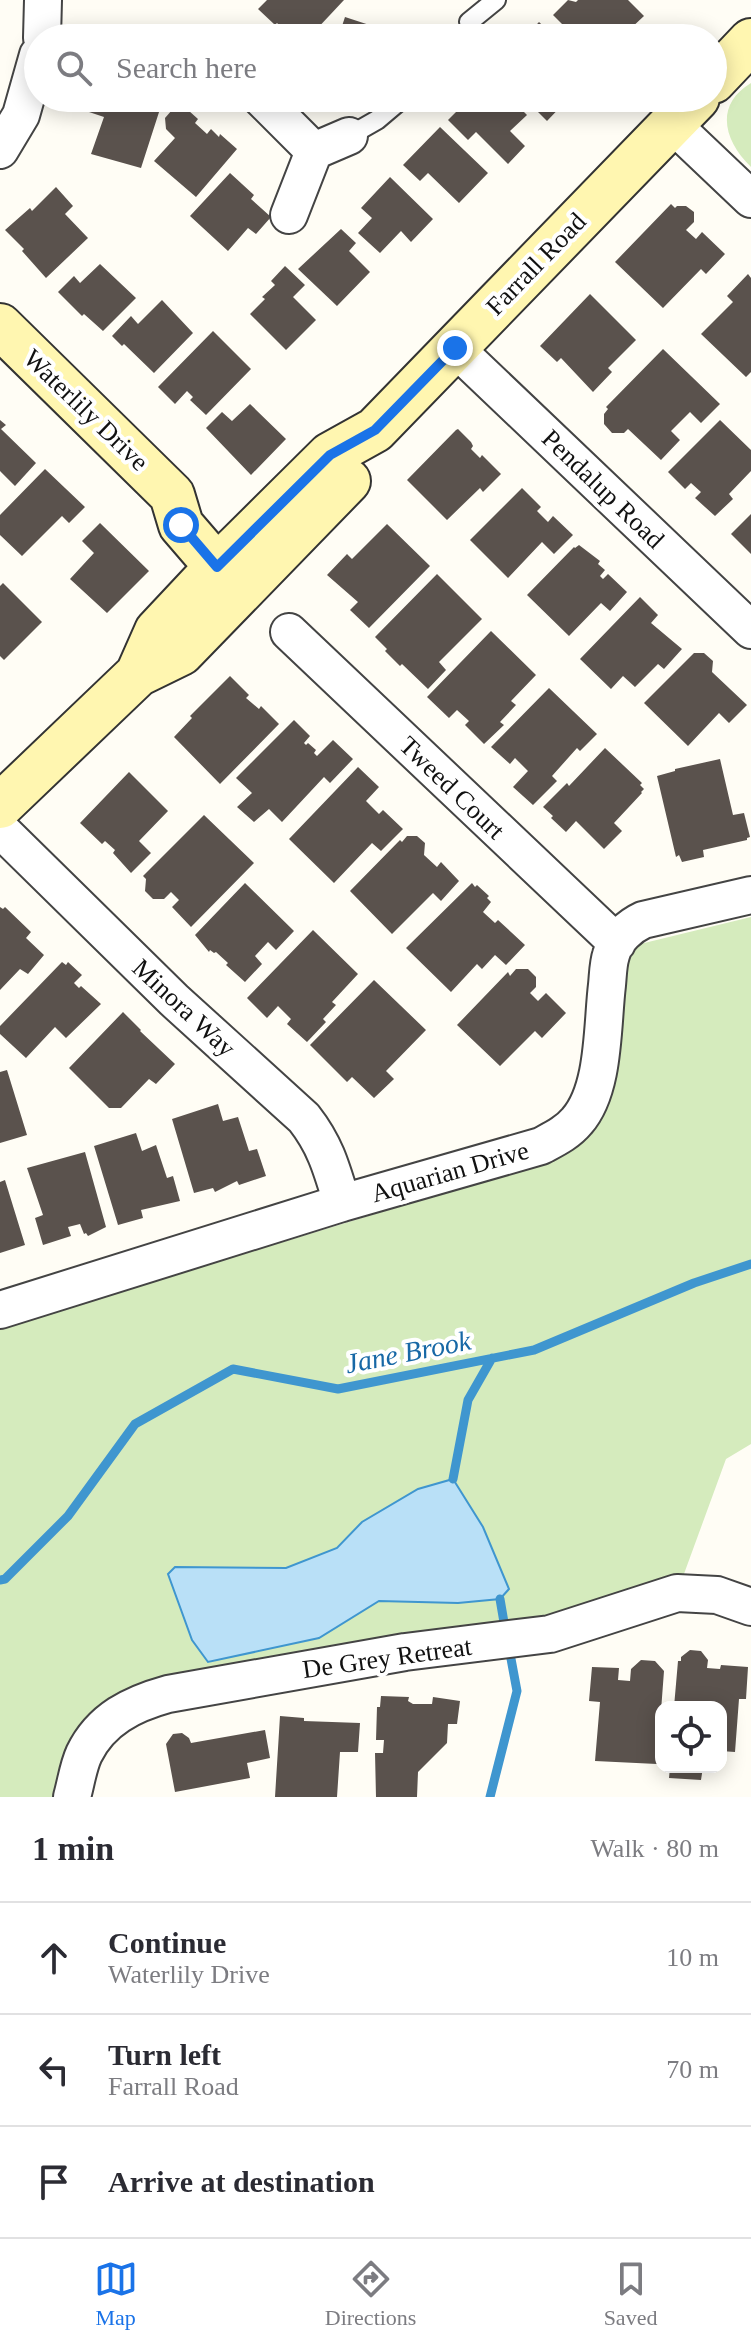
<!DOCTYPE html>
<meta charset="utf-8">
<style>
:root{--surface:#fff;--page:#f7f7f7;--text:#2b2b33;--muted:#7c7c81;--line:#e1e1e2;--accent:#1a73e8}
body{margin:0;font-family:"Times New Roman",serif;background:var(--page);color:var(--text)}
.controls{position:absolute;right:24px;bottom:24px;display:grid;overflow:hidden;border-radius:16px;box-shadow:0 4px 20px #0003}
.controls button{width:72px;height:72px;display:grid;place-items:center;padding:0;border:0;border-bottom:2px solid var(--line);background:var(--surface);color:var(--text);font:40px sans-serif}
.stop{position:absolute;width:24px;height:24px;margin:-18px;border:6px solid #1a73e8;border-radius:50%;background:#fff}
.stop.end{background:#1a73e8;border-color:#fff;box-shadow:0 2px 8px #0008}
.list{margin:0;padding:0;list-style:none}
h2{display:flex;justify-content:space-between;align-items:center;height:104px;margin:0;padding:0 32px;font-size:34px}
h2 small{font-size:26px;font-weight:400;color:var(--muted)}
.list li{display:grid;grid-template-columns:52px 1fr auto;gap:24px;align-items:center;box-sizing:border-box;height:112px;padding:0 32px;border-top:2px solid var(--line)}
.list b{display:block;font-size:30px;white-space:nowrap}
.list p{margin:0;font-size:26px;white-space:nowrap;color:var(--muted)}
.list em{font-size:26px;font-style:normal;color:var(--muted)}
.icon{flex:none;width:44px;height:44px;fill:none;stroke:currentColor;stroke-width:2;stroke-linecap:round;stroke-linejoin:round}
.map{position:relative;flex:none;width:751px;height:1797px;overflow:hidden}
.search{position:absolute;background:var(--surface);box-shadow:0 4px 20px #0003;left:24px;right:24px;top:24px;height:88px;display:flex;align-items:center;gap:20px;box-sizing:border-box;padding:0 28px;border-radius:44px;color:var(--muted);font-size:30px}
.sheet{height:440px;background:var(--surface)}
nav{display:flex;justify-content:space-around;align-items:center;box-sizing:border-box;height:112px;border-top:2px solid var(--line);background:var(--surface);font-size:22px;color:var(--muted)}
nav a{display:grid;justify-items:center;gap:4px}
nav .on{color:var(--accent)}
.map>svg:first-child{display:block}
</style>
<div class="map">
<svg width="751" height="1797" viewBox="0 0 751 1797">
<rect width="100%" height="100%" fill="#fffdf5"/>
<path fill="#d5ebbd" d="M 751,83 L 751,167 C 724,141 714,105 751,83 Z
M 751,917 L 751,1444 L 726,1459 L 677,1593 L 141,1701 L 72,1797 L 0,1797 L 0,1328 L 543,1163 L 562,1154 L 626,967 L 636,945 Z"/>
<path fill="#b9e0f7" stroke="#3f96cf" stroke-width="2" d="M 453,1479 L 483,1527 L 509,1589 L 500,1599 L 458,1603 L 379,1601 L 319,1638 L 208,1662 L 192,1640 L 168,1574 L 175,1567 L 286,1568 L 337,1548 L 362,1522 L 418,1489 Z"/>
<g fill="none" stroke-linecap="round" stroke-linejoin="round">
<path stroke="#3f96cf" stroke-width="9" d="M 453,1479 L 468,1400 L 492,1358
M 0,1580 L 5,1579 L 68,1516 L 135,1424 L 233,1369 L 338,1389 L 534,1350 L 694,1283 L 751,1264
M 500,1599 L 506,1634
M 490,1797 L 517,1691 L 509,1648"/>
</g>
<path fill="#5a524d" d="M 267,0 L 344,0 L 314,32 L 310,29 L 300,38 L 282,38 L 287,33 L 277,23 L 275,25 L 258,9 Z
M 568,0 L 576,2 L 578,0 L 628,0 L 644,16 L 629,30 L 631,38 L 588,38 L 577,27 L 571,33 L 553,15 Z
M 345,17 L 400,35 L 399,38 L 338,38 Z
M 539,22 L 556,38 L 524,38 Z
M 87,98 L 126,98 L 160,109 L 141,168 L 91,154 L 104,117 L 83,110 Z
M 470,98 L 510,98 L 527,115 L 510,131 L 525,146 L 508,164 L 476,132 L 468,140 L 448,120 Z
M 524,98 L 569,98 L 547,121 Z
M 179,102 L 198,119 L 195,123 L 207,134 L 211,129 L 219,137 L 220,134 L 237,149 L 196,197 L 154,161 L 175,138 L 166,129 L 165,118 Z
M 440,127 L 488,173 L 459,203 L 428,173 L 420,181 L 403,165 Z
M 230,173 L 254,195 L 251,199 L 271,217 L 256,234 L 248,228 L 228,251 L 190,216 Z
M 390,177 L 433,219 L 411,242 L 401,231 L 380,253 L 358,233 L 372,218 L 361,208 Z
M 56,187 L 73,206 L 65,214 L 88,238 L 46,278 L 22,251 L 24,249 L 5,230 L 30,208 L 32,211 Z
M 671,204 L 675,208 L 677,206 L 686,206 L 694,212 L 694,222 L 686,230 L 696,239 L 702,232 L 725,254 L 706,274 L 701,269 L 663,308 L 615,262 Z
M 341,229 L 356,243 L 349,251 L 370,272 L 337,306 L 298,269 Z
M 100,264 L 136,298 L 103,331 L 84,314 L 82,316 L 58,292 L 74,276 L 80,283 Z
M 285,266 L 305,285 L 293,297 L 316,320 L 286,350 L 250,314 L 265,299 L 262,297 L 275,285 L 271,281 Z
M 748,274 L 751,278 L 751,372 L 746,377 L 701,334 L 733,302 L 727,296 Z
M 590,294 L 636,340 L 608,368 L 612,372 L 593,392 L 561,358 L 557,362 L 540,346 Z
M 162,300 L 193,333 L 154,373 L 124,344 L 122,346 L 112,336 L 131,316 L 138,324 Z
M 213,331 L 251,369 L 206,415 L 190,400 L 193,397 L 187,391 L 175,404 L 158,387 Z
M 663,349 L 720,404 L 701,423 L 690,412 L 671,431 L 680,440 L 661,460 L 628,429 L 624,433 L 612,433 L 604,424 L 604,414 L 608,409 L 606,407 Z
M 250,404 L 286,439 L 251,475 L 206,428 L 222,412 L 232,421 Z
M 0,420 L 6,425 L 1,429 L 36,463 L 15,486 L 0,471 Z
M 720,420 L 751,450 L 751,471 L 729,494 L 733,499 L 715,516 L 695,498 L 701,492 L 691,483 L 685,489 L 668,472 Z
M 458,429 L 471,442 L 473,446 L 471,449 L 480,458 L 482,455 L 501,474 L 483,492 L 480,488 L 447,520 L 407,480 L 456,430 Z
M 45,469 L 85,507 L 69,523 L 62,516 L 22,556 L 0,535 L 0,515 Z
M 522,488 L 541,507 L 537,511 L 548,522 L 553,516 L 573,535 L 554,554 L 542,542 L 508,578 L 470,540 Z
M 751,514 L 751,554 L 731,534 Z
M 100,523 L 149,571 L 107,613 L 70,579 L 94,553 L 82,541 Z
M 387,524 L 430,566 L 369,628 L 350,610 L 358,602 L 327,575 L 347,554 L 352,559 Z
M 579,545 L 600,561 L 598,564 L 605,570 L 600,576 L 603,579 L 608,574 L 627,592 L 610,611 L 601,603 L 569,636 L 527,595 L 574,547 L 575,548 Z
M 437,574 L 482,619 L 439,662 L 446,670 L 428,689 L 402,664 L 400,666 L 385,651 L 387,649 L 375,637 Z
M 3,583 L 42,622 L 4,660 L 0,656 L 0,586 Z
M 640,597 L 658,615 L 651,623 L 682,649 L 664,669 L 658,664 L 635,687 L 623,676 L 611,689 L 580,659 Z
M 491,631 L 536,675 L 511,701 L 516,705 L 500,722 L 504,725 L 484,744 L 465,725 L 469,721 L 457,710 L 449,718 L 427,697 Z
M 694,653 L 704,653 L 713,661 L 712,672 L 747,705 L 729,723 L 719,713 L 688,746 L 644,703 Z
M 230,676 L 249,695 L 246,698 L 259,709 L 261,706 L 279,724 L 220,784 L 174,737 L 192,718 L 190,716 Z
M 549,688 L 597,734 L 580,751 L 577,748 L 552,776 L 557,781 L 533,805 L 513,787 L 528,771 L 515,758 L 510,764 L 491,747 Z
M 294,720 L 310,736 L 304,743 L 306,745 L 308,743 L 316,750 L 314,753 L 317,756 L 333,740 L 353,759 L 330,783 L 324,777 L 282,822 L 269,809 L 254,822 L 237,807 L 252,793 L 236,778 Z
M 605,748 L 642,783 L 640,785 L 644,789 L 641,792 L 642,793 L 614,823 L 622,831 L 604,849 L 576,821 L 566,832 L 551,818 L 553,816 L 543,807 L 567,783 L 569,786 Z
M 720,759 L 733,815 L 744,813 L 750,837 L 747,838 L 747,840 L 703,850 L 704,857 L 682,862 L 679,855 L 676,857 L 657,776 L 675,771 L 675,769 Z
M 358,767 L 379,787 L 366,801 L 379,814 L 383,810 L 403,829 L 381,851 L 372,843 L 334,883 L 289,839 Z
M 129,772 L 168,811 L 139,841 L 151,853 L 131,873 L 113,853 L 115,850 L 105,841 L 102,844 L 80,823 Z
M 204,815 L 254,863 L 191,927 L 172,907 L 179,900 L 171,892 L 164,899 L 153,899 L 145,891 L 146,879 L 143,876 Z
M 407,836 L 417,836 L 425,843 L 424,855 L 437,867 L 441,862 L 459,881 L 441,901 L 433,893 L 392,934 L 350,891 L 400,840 L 402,842 Z
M 245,883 L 294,931 L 276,950 L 268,942 L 255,956 L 262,964 L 245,982 L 226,965 L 228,963 L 216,952 L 214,953 L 210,950 L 209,952 L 195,935 Z
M 472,883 L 475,887 L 477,885 L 489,896 L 487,898 L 491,902 L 483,912 L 495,923 L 498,920 L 525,945 L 506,965 L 495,955 L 482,969 L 477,964 L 451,992 L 406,948 Z
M 0,907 L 3,909 L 5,907 L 31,932 L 26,938 L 44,955 L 28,974 L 20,969 L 0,990 Z
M 313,930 L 358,974 L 332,1002 L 336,1005 L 323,1019 L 326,1022 L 307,1042 L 287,1024 L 291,1019 L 278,1006 L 267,1018 L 247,998 Z
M 62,962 L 66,965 L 68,962 L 82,975 L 74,983 L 79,988 L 81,986 L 101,1004 L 66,1038 L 55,1027 L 26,1058 L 0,1034 L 0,1026 Z
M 516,969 L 528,969 L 536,977 L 536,987 L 530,993 L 538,1001 L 546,993 L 566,1013 L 542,1038 L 535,1031 L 500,1066 L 457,1025 L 508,972 L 510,976 Z
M 374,980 L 426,1030 L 386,1071 L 394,1079 L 374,1098 L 352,1077 L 347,1082 L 310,1045 Z
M 123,1012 L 141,1030 L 140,1031 L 175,1064 L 156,1084 L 149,1079 L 121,1108 L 109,1108 L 69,1068 Z
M 7,1070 L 27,1135 L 0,1143 L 0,1072 Z
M 218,1104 L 223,1121 L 238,1117 L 249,1151 L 257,1149 L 266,1176 L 239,1185 L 237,1181 L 215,1192 L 213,1188 L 194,1193 L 172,1119 Z
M 136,1133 L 142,1151 L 156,1145 L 167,1178 L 173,1176 L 180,1201 L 141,1210 L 143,1218 L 118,1225 L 94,1146 Z
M 85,1152 L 106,1227 L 88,1236 L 86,1233 L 84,1234 L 80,1224 L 68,1227 L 71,1236 L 43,1245 L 35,1218 L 43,1215 L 27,1168 Z
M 5,1180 L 25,1245 L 0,1253 L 0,1182 Z
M 690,1650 L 701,1651 L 708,1660 L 707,1668 L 720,1669 L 721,1665 L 748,1667 L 746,1699 L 739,1699 L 735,1752 L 721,1751 L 721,1707 L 674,1707 L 678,1661 L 681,1661 L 681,1657 Z
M 641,1660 L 655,1661 L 664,1671 L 657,1764 L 595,1761 L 600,1702 L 589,1701 L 592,1667 L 619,1668 L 618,1680 L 630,1681 L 631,1669 Z
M 381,1696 L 409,1697 L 408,1701 L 413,1704 L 432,1704 L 433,1697 L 460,1701 L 457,1724 L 448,1724 L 447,1743 L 418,1772 L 417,1797 L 376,1797 L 375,1753 L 383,1753 L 384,1740 L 376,1740 L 377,1707 L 380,1707 Z
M 280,1716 L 304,1718 L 304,1721 L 360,1723 L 358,1752 L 340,1752 L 337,1797 L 275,1797 Z
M 265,1730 L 270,1758 L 247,1763 L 250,1778 L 175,1792 L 166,1744 L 173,1734 L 182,1733 L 189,1738 L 191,1743 Z
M 670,1767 L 703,1767 L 701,1780 L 669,1778 Z"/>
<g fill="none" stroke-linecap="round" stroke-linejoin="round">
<g stroke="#444" stroke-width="22">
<path id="lane" d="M 469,22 L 496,0
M 349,136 L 377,120 L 403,98"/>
</g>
<g stroke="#444" stroke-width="40">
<path id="street" d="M 42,38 L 43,0
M 261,98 L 314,151
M 672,124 L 751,199
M 0,150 L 21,115 L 38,55
M 289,215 L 314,151 L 349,136
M 455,348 L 751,630
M 289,632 L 617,943
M 0,829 L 174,1000 L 304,1118 C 326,1146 332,1170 342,1203
M 0,1310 L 342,1203 L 541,1146 C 554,1139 567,1133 577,1121 C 605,1089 602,1026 607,985 C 608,975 608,964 611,955 C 615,939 630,926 643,920 L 751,895
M 72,1797 C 76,1783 78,1767 84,1754 C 101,1719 132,1704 168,1694 L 405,1652 L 550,1634 L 677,1593 L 717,1595 L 751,1607"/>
</g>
<g stroke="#333" stroke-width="48">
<path id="secondary" d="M 713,81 L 751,41
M 0,326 L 172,495 L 181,525 L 237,590
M 138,674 L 157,631 L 217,567 L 330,455 L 375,430 L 697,98
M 0,806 L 138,674 L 181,653 L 348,481"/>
</g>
<use href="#lane" stroke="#fff" stroke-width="18"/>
<use href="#street" stroke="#fff" stroke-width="36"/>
<use href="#secondary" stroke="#fff6b0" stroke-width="44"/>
</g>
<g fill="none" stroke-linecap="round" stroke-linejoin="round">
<path stroke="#1a73e8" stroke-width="10" d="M 181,525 L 217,567 L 330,455 L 375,430 L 455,348"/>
</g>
<g text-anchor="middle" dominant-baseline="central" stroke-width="8" stroke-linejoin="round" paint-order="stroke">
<g font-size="26" fill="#111" stroke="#fff">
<text transform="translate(536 264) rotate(-46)">Farrall Road</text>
<text transform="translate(86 410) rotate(44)">Waterlily Drive</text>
<text transform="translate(603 489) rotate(44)">Pendalup Road</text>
<text transform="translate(452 788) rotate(44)">Tweed Court</text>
<text transform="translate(184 1008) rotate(43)">Minora Way</text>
<text transform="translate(450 1172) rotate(-16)">Aquarian Drive</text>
<text transform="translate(387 1658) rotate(-8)">De Grey Retreat</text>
</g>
<g font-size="28" font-style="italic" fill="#1768a6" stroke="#fff">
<text transform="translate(408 1352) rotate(-11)">Jane Brook</text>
</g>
</g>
</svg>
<div class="controls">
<button><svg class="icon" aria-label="locate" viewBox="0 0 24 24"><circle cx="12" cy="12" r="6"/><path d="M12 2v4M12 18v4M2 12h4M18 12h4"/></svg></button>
</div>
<div class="stop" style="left:181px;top:525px"></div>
<div class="stop end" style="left:455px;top:348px"></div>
<div class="search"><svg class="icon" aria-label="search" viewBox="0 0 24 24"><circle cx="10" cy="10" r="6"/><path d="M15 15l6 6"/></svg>Search here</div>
</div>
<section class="sheet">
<h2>1 min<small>Walk · 80 m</small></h2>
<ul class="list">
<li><svg class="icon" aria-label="ahead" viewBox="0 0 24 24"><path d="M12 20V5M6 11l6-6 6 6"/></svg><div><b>Continue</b><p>Waterlily Drive</p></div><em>10 m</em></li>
<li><svg class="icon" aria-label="left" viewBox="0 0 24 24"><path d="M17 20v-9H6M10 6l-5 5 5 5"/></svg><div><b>Turn left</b><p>Farrall Road</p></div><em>70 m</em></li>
<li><svg class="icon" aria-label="arrive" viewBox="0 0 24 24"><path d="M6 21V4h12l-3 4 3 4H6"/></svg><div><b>Arrive at destination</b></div></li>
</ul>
</section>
<nav>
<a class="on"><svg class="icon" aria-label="map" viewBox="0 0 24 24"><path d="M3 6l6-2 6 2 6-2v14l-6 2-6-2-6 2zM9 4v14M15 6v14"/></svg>Map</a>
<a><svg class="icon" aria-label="directions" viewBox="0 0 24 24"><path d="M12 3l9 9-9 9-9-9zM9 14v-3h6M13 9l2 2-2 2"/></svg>Directions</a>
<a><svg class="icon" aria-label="saved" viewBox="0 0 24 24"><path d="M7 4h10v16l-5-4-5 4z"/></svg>Saved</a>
</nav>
